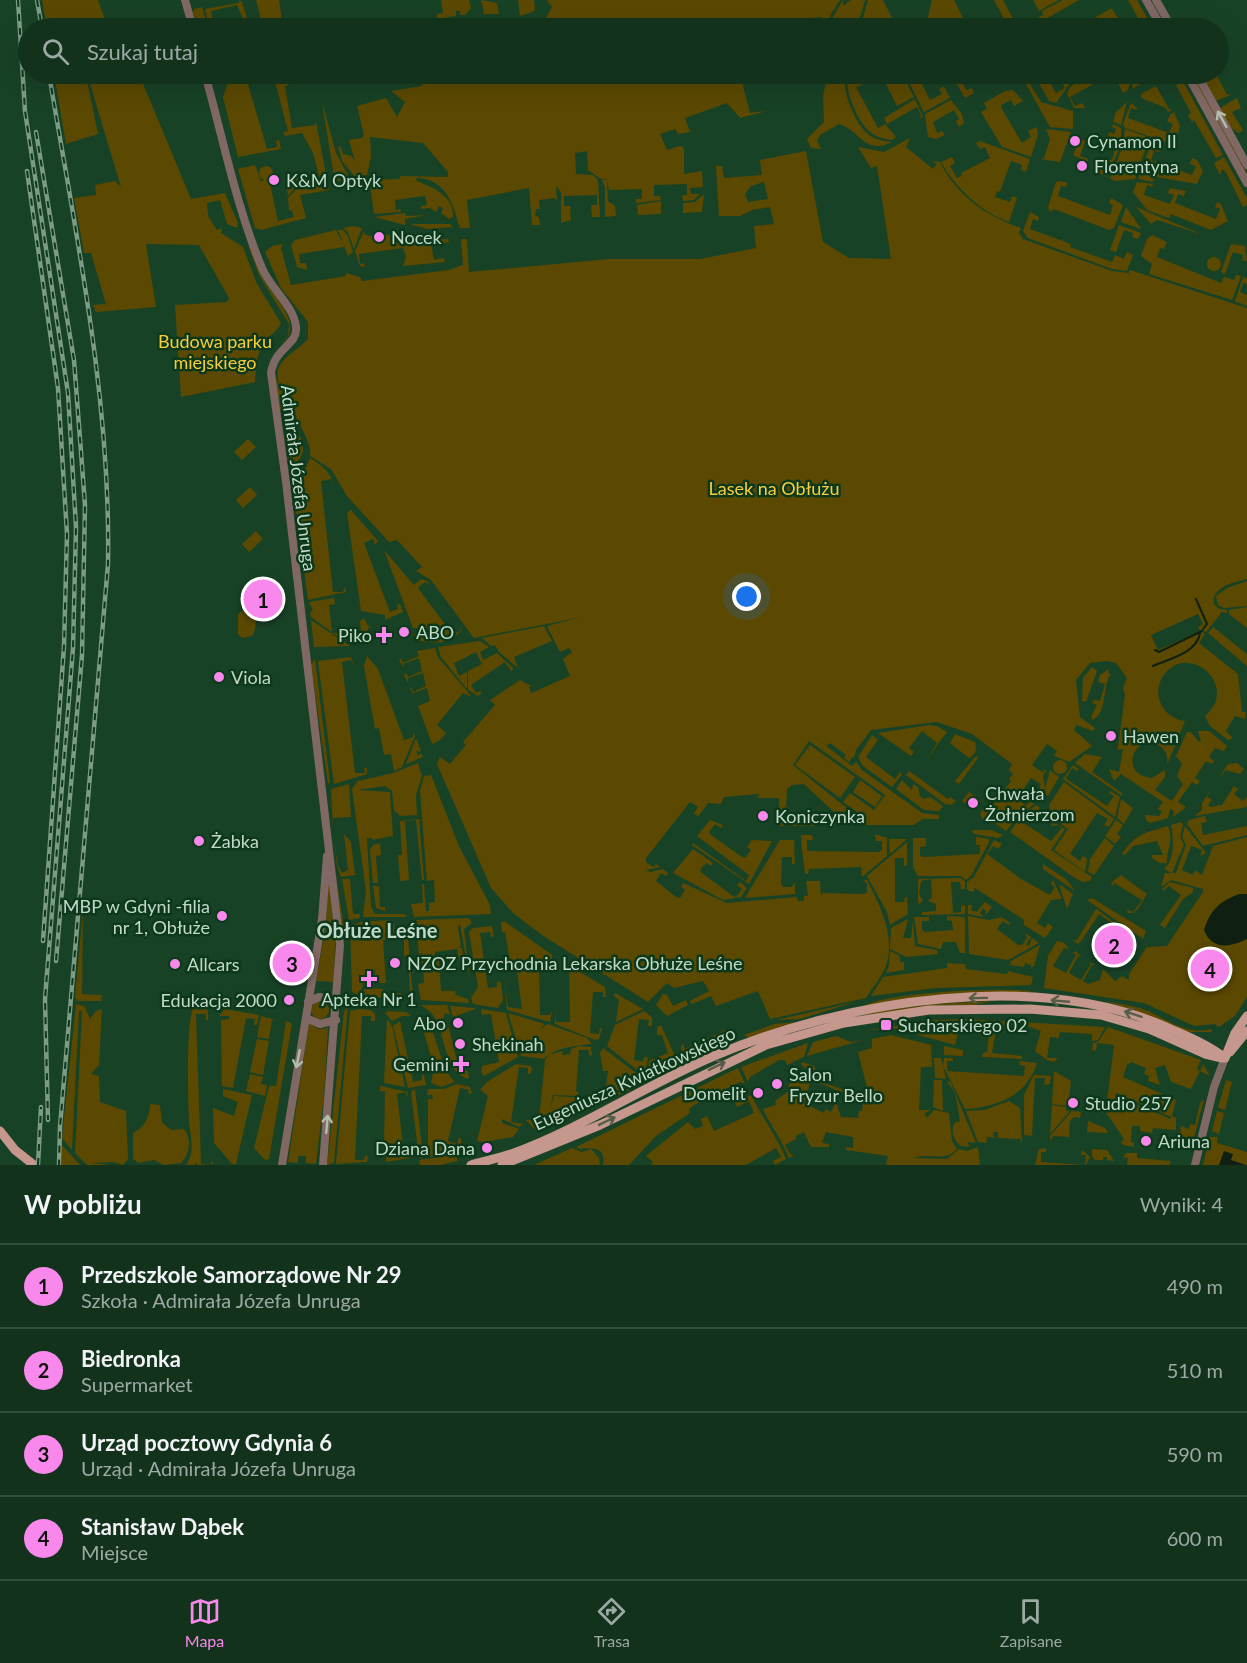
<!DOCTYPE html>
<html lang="pl">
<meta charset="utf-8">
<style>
:root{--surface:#12321c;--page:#1b3a25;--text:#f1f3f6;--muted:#9caaa3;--line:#314d3b;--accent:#f888eb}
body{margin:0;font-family:Lato,sans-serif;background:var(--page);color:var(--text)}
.you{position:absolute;left:747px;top:597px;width:21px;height:21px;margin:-15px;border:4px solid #fff;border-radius:50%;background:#1a73e8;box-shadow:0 0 0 9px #1a73e833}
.badge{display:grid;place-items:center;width:39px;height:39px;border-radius:50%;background:var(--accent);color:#111;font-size:20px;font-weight:700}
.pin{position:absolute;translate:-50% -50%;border:3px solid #fff;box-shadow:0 2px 6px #0006}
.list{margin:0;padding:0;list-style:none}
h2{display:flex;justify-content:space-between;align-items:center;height:78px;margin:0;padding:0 24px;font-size:26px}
h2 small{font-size:20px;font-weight:400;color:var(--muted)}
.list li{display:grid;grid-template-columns:39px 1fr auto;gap:18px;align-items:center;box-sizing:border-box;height:84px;padding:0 24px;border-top:2px solid var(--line)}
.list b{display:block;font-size:22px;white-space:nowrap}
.list p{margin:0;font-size:20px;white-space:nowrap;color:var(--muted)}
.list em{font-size:20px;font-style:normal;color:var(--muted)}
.icon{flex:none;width:33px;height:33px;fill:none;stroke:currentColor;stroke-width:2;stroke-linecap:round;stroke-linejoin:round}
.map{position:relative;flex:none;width:1247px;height:1165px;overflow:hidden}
.search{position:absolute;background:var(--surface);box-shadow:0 6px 24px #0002;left:18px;right:18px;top:18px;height:66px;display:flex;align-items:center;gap:15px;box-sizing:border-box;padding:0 21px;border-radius:33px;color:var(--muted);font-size:22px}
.sheet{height:414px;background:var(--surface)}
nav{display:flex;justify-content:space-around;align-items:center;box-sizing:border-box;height:84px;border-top:2px solid var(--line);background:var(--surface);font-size:16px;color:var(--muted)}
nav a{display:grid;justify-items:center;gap:3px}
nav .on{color:var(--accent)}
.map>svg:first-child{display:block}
</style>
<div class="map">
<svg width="1247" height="1165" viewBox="0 0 1247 1165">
<rect width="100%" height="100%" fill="#184226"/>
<path fill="#5b4902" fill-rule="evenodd" d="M 42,0 L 98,0 L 108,28 L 47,28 Z
M 239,0 L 242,2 L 250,28 L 220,28 L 244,21 L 237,5 L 211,11 L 214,25 L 209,26 L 205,9 L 239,3 Z
M 256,0 L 279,0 L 283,28 L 263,28 Z
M 441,0 L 469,0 L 471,8 L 465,15 L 460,15 L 460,11 L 456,11 L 456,16 L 437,19 L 437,14 L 443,13 Z
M 481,0 L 497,3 L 499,14 L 484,14 Z
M 518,0 L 534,0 L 535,11 L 520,16 Z
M 547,0 L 840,0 L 831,14 L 827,28 L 823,28 L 822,17 L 728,24 L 729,28 L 542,28 L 541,19 L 545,20 L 552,7 Z
M 843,0 L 843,6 L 851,0 L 865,0 L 857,28 L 831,28 L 833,17 Z
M 868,0 L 883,0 L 897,28 L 860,28 Z
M 932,0 L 954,0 L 968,28 L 930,28 L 927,21 Z
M 994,0 L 1003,0 L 1018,28 L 1009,28 Z
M 1033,0 L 1059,0 L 1039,11 Z
M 1063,0 L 1079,0 L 1044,20 L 1049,28 L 1040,28 L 1035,19 L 1043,15 L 1042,11 Z
M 1128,0 L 1137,0 L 1153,28 L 1139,28 L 1139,20 Z
M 202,7 L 208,27 L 199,28 L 193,13 L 194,9 Z
M 1110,9 L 1112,9 L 1118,18 L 1106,25 L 1103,19 L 1094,24 L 1097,28 L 1086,28 L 1084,24 Z
M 54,74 L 81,74 L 88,85 L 98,134 L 66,144 Z
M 87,74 L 139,74 L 191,199 L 225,193 L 238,223 L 237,228 L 227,224 L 220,200 L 207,203 L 208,216 L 217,230 L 222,228 L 221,233 L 243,247 L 257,284 L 281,323 C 277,333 268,335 263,344 C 256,354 256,370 255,382 L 181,397 L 175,305 L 227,302 L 229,298 L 199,245 L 146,244 L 156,307 L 96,312 L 93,305 L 106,304 L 91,253 L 84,253 L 74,198 L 96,195 L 95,185 L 115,181 L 121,187 Z
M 231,74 L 245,74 L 267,149 L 277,147 L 276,141 L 279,140 L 281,149 L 238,157 L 223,97 Z
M 273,74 L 287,74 L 289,85 L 285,86 L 292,128 L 315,125 L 316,122 L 329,190 L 300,195 L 306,218 L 261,230 L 255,228 L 238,169 L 255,165 L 261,181 L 269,179 L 278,221 L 294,217 L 292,211 L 289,210 L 288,198 L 298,187 L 320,180 L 313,153 L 302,133 L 285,136 L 283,132 L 288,131 Z
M 435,74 L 512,74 L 532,83 L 533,74 L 546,82 L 557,82 L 562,74 L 740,74 L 750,113 L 767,111 L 740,118 L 727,103 L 685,118 L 690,132 L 678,134 L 675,129 L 660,134 L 667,150 L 680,146 L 684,148 L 684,174 L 702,171 L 703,187 L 690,188 L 691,194 L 700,194 L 694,200 L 683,201 L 682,195 L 687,195 L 687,184 L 654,185 L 654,196 L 660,196 L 661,200 L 636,203 L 636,199 L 642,199 L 642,189 L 609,190 L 607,181 L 608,201 L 615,206 L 616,216 L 605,217 L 605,188 L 602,180 L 608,179 L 601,179 L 588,170 L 587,151 L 575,153 L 576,174 L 593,175 L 598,180 L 600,217 L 592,217 L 591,205 L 597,205 L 597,195 L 564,196 L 564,206 L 570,206 L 571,220 L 561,223 L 561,192 L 556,186 L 557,202 L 555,198 L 539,200 L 540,209 L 536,209 L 535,216 L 539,217 L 540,225 L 532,225 L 529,188 L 467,200 L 470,228 L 460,228 C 453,206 448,181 419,178 L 416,178 L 417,181 C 434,188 454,196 453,217 L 449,219 L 441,213 L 443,208 L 439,206 L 436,212 L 430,208 L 421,209 L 421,206 L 427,205 L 425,196 L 395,200 L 396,210 L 400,209 L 401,212 L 374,214 L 370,185 L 363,183 L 342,185 L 356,180 L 399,179 L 401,176 L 448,177 L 448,172 L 423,143 L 370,137 L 371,157 L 367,175 L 355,177 L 342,161 L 338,146 L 341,147 L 343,154 L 351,156 L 355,161 L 349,140 L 362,138 L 364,135 L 357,106 L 386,98 L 397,117 L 405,102 L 391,91 L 422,86 L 422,82 L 436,79 Z
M 828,74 L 831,74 L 832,82 L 845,79 C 842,93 857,127 869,135 C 876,140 884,141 892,142 C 865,156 860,130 839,124 L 820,135 L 817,141 L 821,149 L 811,148 L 807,139 L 824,122 L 823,96 Z
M 897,74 L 902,74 L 914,97 L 897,106 L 885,82 Z
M 905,74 L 917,74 L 930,100 L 942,94 L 939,89 L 944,86 L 950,98 L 924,112 Z
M 961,74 L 977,74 L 962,82 L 966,90 L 972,88 L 974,93 L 965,98 L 956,83 Z
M 1024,74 L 1041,102 L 1073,111 L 1073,129 L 1050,127 L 1026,84 L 1028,82 Z
M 1034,74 L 1045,74 L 1056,93 L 1065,88 L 1061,81 L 1067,79 L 1069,85 L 1056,103 L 1049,101 Z
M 1094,74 L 1112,74 L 1070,97 L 1075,106 L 1082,103 L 1085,108 L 1074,108 L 1067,93 L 1071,86 Z
M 1121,74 L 1126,74 L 1130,81 L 1128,90 L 1123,93 L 1118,83 L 1124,79 Z
M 1149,74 L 1151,78 L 1132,89 L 1134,75 Z
M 1189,74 L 1193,74 L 1247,173 L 1247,180 Z
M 1201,74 L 1216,74 L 1227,95 L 1233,94 L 1216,101 Z
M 868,76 L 871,81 L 856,87 L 878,128 L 885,124 L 896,137 L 892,140 C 884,139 876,137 870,132 C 858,122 845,92 848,79 Z
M 1183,81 L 1223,155 L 1216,158 L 1194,120 L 1192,122 L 1188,115 L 1191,113 L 1176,85 Z
M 1156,86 L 1169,109 L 1172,110 L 1168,112 L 1166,108 L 1141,98 L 1141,94 Z
M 1013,90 L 1023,101 L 1014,106 L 1011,100 L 1001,105 L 1002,109 L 1022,143 L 1031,137 L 1028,131 L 1037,127 L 1038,135 L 1031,157 L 1002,147 L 981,112 L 987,109 L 984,103 L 1005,91 Z
M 1237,98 L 1241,108 L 1232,112 L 1243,130 L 1239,133 L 1231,128 L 1220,108 Z
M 915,99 L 923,117 L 920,119 L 921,115 L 917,107 L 887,124 L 884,118 Z
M 951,100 L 962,114 L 964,123 L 959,127 L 956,121 L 959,119 L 954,110 L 933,122 L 937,133 L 942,131 L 945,135 L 936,139 L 928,137 L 925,114 Z
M 322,102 L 336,153 L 349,177 L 335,182 Z
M 1127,102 L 1121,125 L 1113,122 L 1116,112 Z
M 1131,103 L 1137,108 L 1137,110 L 1131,108 L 1128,118 L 1169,133 L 1173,124 L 1167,121 L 1170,115 L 1174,112 L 1180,126 L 1176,140 L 1169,143 L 1125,128 L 1123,124 Z
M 1113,124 L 1121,128 L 1121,145 L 1107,177 L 1097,172 L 1103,157 L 1112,160 L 1116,146 L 1107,142 L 1109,132 L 1114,134 L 1116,129 L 1112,127 Z
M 1046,129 L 1071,132 L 1060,162 L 1040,159 L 1044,158 L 1050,139 Z
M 1125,129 L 1156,140 L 1157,143 L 1146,149 L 1142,148 L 1145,150 L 1135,179 L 1116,181 L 1110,179 L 1123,145 Z
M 910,138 L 906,147 L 933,169 L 937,164 L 932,161 L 940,162 C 956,195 987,217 1021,228 L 1019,233 L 1023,239 L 1112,271 L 1129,273 L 1130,270 L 1247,308 L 1247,579 C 1234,582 1211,587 1214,604 L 1219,609 L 1227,610 L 1227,613 L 1222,612 L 1206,632 L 1199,629 L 1198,627 L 1203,624 L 1198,614 L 1151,635 L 1158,650 L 1201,631 L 1205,634 L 1199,643 L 1238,674 L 1242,712 L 1246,712 L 1245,719 L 1235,716 L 1226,731 L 1233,738 L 1228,740 L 1209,725 L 1205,716 C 1241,685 1187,640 1163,676 C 1159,683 1157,690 1159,698 C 1162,711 1172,719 1185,721 L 1167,765 C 1168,758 1167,752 1161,747 C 1138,727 1115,775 1152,778 L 1165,770 L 1165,777 L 1155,790 L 1172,801 L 1183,784 L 1177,776 L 1182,764 L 1176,756 L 1187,732 L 1191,732 L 1198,741 L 1201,742 L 1198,731 L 1209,731 L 1227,746 L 1224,751 L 1215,748 L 1209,757 L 1214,761 L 1212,764 L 1206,761 L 1195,778 L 1200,781 L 1197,785 L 1192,782 L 1178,802 L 1186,807 L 1173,817 L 1174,811 L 1170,809 L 1168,818 L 1150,823 L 1146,820 L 1145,815 L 1159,816 L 1162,812 L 1158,809 L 1163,802 L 1121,774 L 1114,781 L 1109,769 L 1119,772 L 1123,749 L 1118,750 L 1118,747 L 1125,695 L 1123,688 L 1127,678 L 1116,663 L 1107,661 L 1090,663 L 1076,680 L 1080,717 L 1095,728 L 1093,731 L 1076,725 L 1074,730 L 1092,746 L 1069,762 L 1054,756 L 1057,751 L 1047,744 L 1032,765 L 1042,772 L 1047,769 L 1043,776 L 1045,788 L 1041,791 L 1039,789 L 1041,784 L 1031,778 L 1017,799 L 1026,806 L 1030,801 L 1034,804 L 1017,818 L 997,813 L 991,808 L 1011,781 L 1009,779 L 1013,774 L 1009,770 L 1012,764 L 972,734 L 937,722 L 871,730 L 856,750 L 854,758 L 852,757 L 849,762 L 844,758 L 846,755 L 830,743 L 827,746 L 811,734 L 852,766 L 856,762 L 862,770 L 922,813 L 939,815 L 939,819 L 922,819 L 914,825 L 834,825 L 835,813 L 804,784 L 792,785 L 787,789 L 786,807 L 790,808 L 779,817 L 779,798 L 757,798 L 760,794 L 724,797 L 721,804 L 708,803 L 698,817 L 694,813 L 698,807 L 690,802 L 646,858 L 646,862 L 653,867 L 656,864 L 660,867 L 646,870 L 650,872 L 663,869 L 668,873 L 666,876 L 661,873 L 656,881 L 676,897 L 680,898 L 685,890 L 681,887 L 683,883 L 727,903 L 797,897 L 798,901 L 804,901 L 804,896 L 808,896 L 806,881 L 820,881 L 821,897 L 822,893 L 864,894 L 867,892 L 867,883 L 862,881 L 867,880 C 880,906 896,936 886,966 C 882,977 872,988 866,998 L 770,1019 L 758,991 L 716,1006 L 711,996 L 692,1004 L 690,1001 L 709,991 L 703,981 L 674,988 L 667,983 L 648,1002 L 542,935 L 513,913 L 491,888 L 437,764 L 440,757 L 450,764 L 466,745 L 463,742 L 495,705 L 490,700 L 520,680 L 531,686 L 529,687 L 531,693 L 570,676 L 563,659 L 572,652 L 569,648 L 560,652 L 547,626 L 578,618 L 474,638 L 431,580 L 416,571 L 422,567 L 397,540 L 389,542 L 347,496 L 331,469 L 310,456 C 314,431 266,388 280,365 C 286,355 300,348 308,339 L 308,322 L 281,288 L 265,252 L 272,246 L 283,244 L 281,248 L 291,285 L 346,276 L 346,273 L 360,277 L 362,281 L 449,270 L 463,265 L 461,239 L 467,239 L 469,272 L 609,259 L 700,259 L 756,248 L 754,226 L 774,224 L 770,207 L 752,210 L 740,216 L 719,216 L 716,166 L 722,166 L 724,178 L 762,175 L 760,160 L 806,151 L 823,242 L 849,258 L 891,259 L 877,166 L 871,168 L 858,147 L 884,152 ZM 764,182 L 768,199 L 748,202 L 745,194 L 751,186 ZM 809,741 L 885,795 L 874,810 L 850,793 L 843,802 L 856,811 L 853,813 L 793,765 Z
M 1080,139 L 1085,141 L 1080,156 L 1088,159 L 1087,162 L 1073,155 Z
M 980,141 L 1030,159 L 1026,172 L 1021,170 L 1022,165 L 1011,161 L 1000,192 L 997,191 L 995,197 L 1010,202 L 1012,196 L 1017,198 L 1009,222 C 982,213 955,187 941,162 L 952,157 L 955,163 L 950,166 L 957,178 L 962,176 L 961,173 L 990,158 L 985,147 L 980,149 L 976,143 Z
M 1156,146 L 1162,148 L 1160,152 L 1154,151 L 1151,160 L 1192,175 L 1196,166 L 1190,164 L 1192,158 L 1197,160 L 1203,171 L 1197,184 L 1156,177 L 1152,182 L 1138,179 L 1150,147 Z
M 1224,157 L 1247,198 L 1247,205 L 1243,207 L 1226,172 L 1222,169 L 1220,175 L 1214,163 Z
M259 173a7 7 0 1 1 14 0a7 7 0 1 1-14 0Z
M 304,176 L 306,183 L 296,186 L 288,196 L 286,182 Z
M 1061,181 L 1067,183 L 1066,187 L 1061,186 L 1058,196 L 1110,215 L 1113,205 L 1109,203 L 1111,198 L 1123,205 L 1114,228 L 1109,230 L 1054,209 L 1050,212 L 1048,207 L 1056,182 Z
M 1137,182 L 1153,184 L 1152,187 L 1147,185 L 1144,195 L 1170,204 L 1174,195 L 1168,193 L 1170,188 L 1186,191 L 1184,196 L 1178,194 L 1175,203 L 1216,219 L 1220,209 L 1215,207 L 1217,202 L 1221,204 L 1228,221 L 1211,230 L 1171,214 L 1169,218 L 1147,210 L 1133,192 Z
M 704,194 L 702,212 L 683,213 L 683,203 L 695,202 Z
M 661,201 L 661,214 L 638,215 L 637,205 Z
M 1126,207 L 1140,227 L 1141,229 L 1121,222 Z
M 1136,207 L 1203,235 L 1157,220 L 1151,224 Z
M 1030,212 L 1039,217 L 1038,221 L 1033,219 L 1030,229 L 1071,244 L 1070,247 L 1112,262 L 1115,255 L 1124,259 L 1127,252 L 1133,255 L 1127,271 L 1112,269 L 1028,238 L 1023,231 Z
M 405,213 L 406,216 L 426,215 L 405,219 L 405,225 L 374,217 Z
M 410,224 L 450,224 L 453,227 L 427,229 Z
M 1119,225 L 1141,233 L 1138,239 L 1132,237 L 1133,233 L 1124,230 L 1116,252 L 1110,250 Z
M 352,226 L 362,228 L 354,249 L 348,232 L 343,228 Z
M 336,230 L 345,247 L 299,254 L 300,263 L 306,263 L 307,270 L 297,267 L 291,245 L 295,240 Z
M 338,230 L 343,230 L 348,236 L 353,252 L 348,256 Z
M 364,231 L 365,235 L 377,237 L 377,240 L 382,240 L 382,234 L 399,237 L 403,248 L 359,254 L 360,264 L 364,263 L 365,267 L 360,266 L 355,251 Z
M 404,235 L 429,240 L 448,239 L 449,242 L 431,245 L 434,260 L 444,258 L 445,262 L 403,266 L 406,257 L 400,237 Z
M 1152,235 L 1167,242 L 1164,249 L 1160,248 L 1157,257 L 1221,283 L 1224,277 L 1234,280 L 1236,275 L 1241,276 L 1232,300 L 1149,274 L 1152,264 L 1141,256 L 1147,239 Z
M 1231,244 L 1245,246 L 1247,261 L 1242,260 L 1243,255 L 1233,252 L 1225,274 L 1221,272 Z
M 248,245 C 255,252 256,265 261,275 C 271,296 306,323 282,344 L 288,336 L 289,324 L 259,275 Z
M1207 264a7 7 0 1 1 14 0a7 7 0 1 1-14 0Z
M 1243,277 L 1247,278 L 1247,284 L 1243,283 L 1240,292 L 1247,295 L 1247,306 L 1235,301 Z
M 275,376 L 293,422 L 280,409 Z
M 294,430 C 306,440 307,460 291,464 L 288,463 L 284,436 L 287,431 Z
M 248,439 L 256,447 L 242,460 L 234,452 Z
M 310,458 C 321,465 331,471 333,485 L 331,479 L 321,481 L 333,592 L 343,592 L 345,587 L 346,592 L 308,600 L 294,495 Z
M 250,487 L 257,495 L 243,508 L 236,500 Z
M 351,510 L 378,541 L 375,545 L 373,539 L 364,543 L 390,612 L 398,609 L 397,605 L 400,604 L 403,612 L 385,620 L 385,615 L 361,611 L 347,513 Z
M 256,531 L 263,539 L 249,552 L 242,544 Z
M 384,550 L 414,585 L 421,579 L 427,581 L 430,585 L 425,582 L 418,588 L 453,635 L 461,630 L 460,625 L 462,630 C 443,649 437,640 415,641 L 414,634 L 418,633 L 417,628 L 413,628 Z
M 1247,581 L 1247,606 L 1224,608 L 1218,605 L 1216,596 L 1227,588 Z
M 334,598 L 335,604 L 329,605 L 332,633 L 339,633 L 340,638 L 311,617 L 310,612 L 313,611 L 309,602 Z
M 249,605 C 257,612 258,627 252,636 L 242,638 L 238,634 L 238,614 Z
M 1247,607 L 1247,628 L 1229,614 L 1229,610 Z
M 364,618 L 368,626 L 372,627 L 368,628 L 369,640 L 362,641 L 360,621 Z
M 311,620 L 350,646 L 314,647 Z
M 544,626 L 557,650 L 552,641 L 514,657 L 518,668 L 499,652 L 495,645 L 491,646 L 482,638 Z
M 1213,627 L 1247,654 L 1247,666 L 1208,633 Z
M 480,641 L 489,647 L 480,652 L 483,660 L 497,653 L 513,668 L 512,672 L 505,662 L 471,685 L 476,693 L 480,691 L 482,693 L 478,696 L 468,690 L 468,671 L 482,664 L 476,652 L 454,663 L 459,676 L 467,672 L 467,689 L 441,657 L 438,647 Z
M 435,648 L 438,657 L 472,697 L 463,693 L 437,725 L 446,733 L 440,740 L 432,744 L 418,706 L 430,701 L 427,688 L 413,693 L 415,698 L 410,689 L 411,687 L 413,692 L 426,686 L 423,673 L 408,678 L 408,683 L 404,675 L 406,673 L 408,677 L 422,671 L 419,658 L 403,664 L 404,668 L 399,661 L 401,658 L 403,663 L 419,656 L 417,651 Z
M 367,656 L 378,669 L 404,740 L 413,737 L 413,732 L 415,736 L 402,767 L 394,771 L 391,754 L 384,755 L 379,728 L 375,729 L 364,666 Z
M 351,657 L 354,666 L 351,660 L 342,662 L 355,773 L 365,773 L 364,768 L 367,768 L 367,774 L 334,784 L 318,661 Z
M 315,659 L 330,782 L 328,784 L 311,665 Z
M 1092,667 L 1097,671 L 1086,702 L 1082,701 L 1083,678 Z
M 1109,669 L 1108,673 L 1111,674 C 1102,685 1108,712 1093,720 L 1091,717 L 1097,705 L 1092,703 L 1094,700 L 1100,701 L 1105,684 L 1098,682 L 1100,675 Z
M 929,725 L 937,726 L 947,732 L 927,759 L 937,743 L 922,731 L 909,748 L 914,752 L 911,756 L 878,733 Z
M 955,734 L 975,742 C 977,749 976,755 969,758 L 950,743 Z
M 872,735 L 878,740 L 866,757 L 895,779 L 900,772 L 902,774 L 892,787 L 863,766 L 858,757 Z
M 416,738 L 421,752 L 416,751 L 418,756 L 421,753 L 423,757 L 406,764 Z
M 810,745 L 855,777 L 840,798 L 795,765 Z
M 1085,754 L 1102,757 L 1092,772 L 1122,793 L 1122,796 L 1075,763 Z
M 976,756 L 978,758 L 959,784 L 955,781 Z
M1053 767a7 7 0 1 1 14 0a7 7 0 1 1-14 0Z
M 418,763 L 422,776 L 416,795 L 417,815 L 400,816 L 394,810 L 392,791 L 385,786 L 358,790 L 390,792 L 393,836 L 372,840 L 372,838 L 367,838 L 371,907 L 375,914 L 405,914 L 407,917 L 363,917 L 366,891 L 352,789 L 358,781 L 393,773 Z
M 1237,763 L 1244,769 L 1240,774 L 1226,770 L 1219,778 L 1228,764 Z
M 1073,765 L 1079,769 L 1077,771 L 1072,768 L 1066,778 L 1068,780 L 1107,806 L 1114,796 L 1109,793 L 1110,791 L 1120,797 L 1115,817 L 1063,779 Z
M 1050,770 L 1059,777 L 1048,796 L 1044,793 Z
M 909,771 L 948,799 L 950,797 L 956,801 L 951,805 L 945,804 L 906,775 Z
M 431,775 L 459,846 L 490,905 L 491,914 L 414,917 L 411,904 L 423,903 L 422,885 L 424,884 L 426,911 L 429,911 L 429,903 L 435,902 L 434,880 L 427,881 L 420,791 L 424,776 Z
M 860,780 L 882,796 L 875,807 L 853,792 Z
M 902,780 L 912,790 L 913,784 L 918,787 L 920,796 L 924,799 L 930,797 L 943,806 L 939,811 L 924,810 L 896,789 Z
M 1064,782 L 1114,819 L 1109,827 L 1104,825 L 1108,819 L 1097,813 L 1070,854 L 1080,861 L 1083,856 L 1087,859 L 1085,872 L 1054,850 L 1068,829 L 1046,814 L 1047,813 L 1051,813 L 1049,805 Z
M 349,784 L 351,817 L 333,818 L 333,828 L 331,789 Z
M 1234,786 L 1238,789 L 1234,794 L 1243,801 L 1247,797 L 1247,807 L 1195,816 L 1202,810 L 1202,803 L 1211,789 L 1207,797 L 1212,800 L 1208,805 L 1210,807 L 1222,805 Z
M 969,792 L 981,801 L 973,808 L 962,801 Z
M 1121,799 L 1133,808 L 1124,824 L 1117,818 Z
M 1036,805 L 1040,808 L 1037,812 L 1042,816 L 1033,812 L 1025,824 L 1051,841 L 1062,828 L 1057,825 L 1051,826 L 1053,822 L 1065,829 L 1051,850 L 1092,877 L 1090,881 L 1083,882 L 1075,878 L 1010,832 L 1020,817 Z
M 984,807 L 996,815 L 1015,820 L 1006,831 L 996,824 L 984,822 L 980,814 Z
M 793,811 L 794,819 L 816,819 L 814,826 L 792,826 L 785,823 L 785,826 L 780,826 L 779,823 Z
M 1205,816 L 1207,822 L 1201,823 L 1203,835 L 1247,826 L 1247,835 L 1203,846 L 1187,824 L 1189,820 Z
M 419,819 L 424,880 L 422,880 L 416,820 L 405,821 L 409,880 L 400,881 L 398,855 L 402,855 L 400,821 Z
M 710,820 L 723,825 L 721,828 L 715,824 L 709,832 L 711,835 L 742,857 L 745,858 L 751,850 L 747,847 L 752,840 L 772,841 L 749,884 L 692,845 L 693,843 L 746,881 L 749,875 L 697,836 Z
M 1116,820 L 1123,825 L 1117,834 L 1121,837 L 1115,844 L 1105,836 Z
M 1181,822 L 1183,825 L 1180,837 L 1184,845 L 1172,873 L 1164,869 C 1176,859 1173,837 1171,825 Z
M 1168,826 C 1174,844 1167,845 1167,863 L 1159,863 L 1152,858 L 1152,855 L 1163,855 L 1157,841 L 1133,846 L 1125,855 L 1122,854 C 1136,833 1145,833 1168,826 Z
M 1185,826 L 1206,853 L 1200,856 L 1202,850 L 1191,846 L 1182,870 L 1193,875 L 1195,870 L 1202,875 L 1213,846 L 1247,837 L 1247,997 L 1235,1016 L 1219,1027 L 1215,1024 L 1194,1026 L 1144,1003 L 1044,988 L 1048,956 L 1057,941 L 1064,943 L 1069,949 L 1064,948 L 1053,966 L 1066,973 L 1076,955 L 1073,953 L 1076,951 L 1082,958 L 1078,956 L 1069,973 L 1081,980 L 1091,964 L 1087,961 L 1096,965 L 1092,965 L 1083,981 L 1088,984 L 1100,980 L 1103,969 L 1115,981 L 1122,976 L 1129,980 L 1129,974 L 1147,947 L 1167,946 L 1203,892 L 1203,889 L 1171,880 L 1161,887 L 1165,873 L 1176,873 L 1186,845 L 1182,837 Z
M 972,830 L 991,830 L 1003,835 L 998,838 L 974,834 Z
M 344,834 L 351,842 L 355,875 L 341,877 L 337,866 L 334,840 L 338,866 L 342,873 L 348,870 Z
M 875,834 L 887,838 L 887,856 L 862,877 L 861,867 L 809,869 L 808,874 L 805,874 C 804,860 801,849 801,835 L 812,835 L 813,840 L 807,840 L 807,850 L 810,851 L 878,852 L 882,850 L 882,841 L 876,841 Z
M 976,837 L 989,839 L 989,842 L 971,876 L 966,880 L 961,876 L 918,876 L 913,867 L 913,838 L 926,838 L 926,846 L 920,847 L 920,856 L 924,857 L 980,854 L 980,845 L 976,845 Z
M 1105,838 L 1114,846 L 1094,875 L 1088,872 L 1090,859 Z
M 889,839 L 907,839 L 890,854 Z
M 780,840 L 794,840 L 795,864 L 792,864 L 792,857 L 782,857 L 781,884 L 783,887 L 792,887 L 795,882 L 795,894 L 745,898 Z
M 994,840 L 1002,844 L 998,849 L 993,846 L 987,854 L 1021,879 L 1050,895 L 1055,887 L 1051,884 L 1053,880 L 1062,899 L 1051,900 L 1037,923 L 1045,928 L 1048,923 L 1053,927 L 1045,938 L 1024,925 L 1024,920 L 975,888 L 973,892 L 967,890 L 967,882 L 974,877 Z
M 907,842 L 907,865 L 904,866 L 904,858 L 895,858 L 895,902 L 904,902 L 905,897 L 907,897 L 908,914 L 890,925 L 887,912 L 867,876 Z
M 380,843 L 381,855 L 376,856 L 378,883 L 373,883 L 370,850 L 373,845 Z
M 693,849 L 713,863 L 711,866 L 706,863 L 700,870 L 702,873 L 733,896 L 736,897 L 742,889 L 737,885 L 740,882 L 747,888 L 741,897 L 723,900 L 673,873 Z
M 1043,864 L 1067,880 L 1075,891 L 1043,869 Z
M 335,868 L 345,934 L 342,926 Z
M 328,870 L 335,943 L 334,982 L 316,981 L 326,925 Z
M 1121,875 L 1147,894 L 1137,910 L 1132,913 L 1128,913 L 1127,909 L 1133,912 L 1142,900 L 1114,883 L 1111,887 L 1112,882 Z
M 961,878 L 965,882 L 965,889 L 961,889 L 960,882 L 951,882 L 953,913 L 961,912 L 961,906 L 965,905 L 965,914 L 922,915 L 922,912 L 936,911 L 936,904 L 928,901 L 932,897 L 931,879 L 921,881 L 919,894 L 923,901 L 918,904 L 918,879 Z
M 342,879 L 350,879 L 353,914 L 360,914 L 360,918 L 349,920 Z
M 1170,882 L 1193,888 L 1193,892 L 1183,899 L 1165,928 L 1160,925 L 1181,895 L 1169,886 L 1163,891 L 1162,889 Z
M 1059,884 L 1073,894 L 1067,909 Z
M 373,886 L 379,886 L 380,907 L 385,907 L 385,911 L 376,908 Z
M 1092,898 L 1146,931 L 1143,939 L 1087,900 Z
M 985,902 L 992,907 L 985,916 L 986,911 L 983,908 L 980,913 L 984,917 L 968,914 L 968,905 L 972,905 L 971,910 L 977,912 Z
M 1096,909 L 1098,910 L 1136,940 L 1099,914 L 1081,941 L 1078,944 L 1073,940 L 1077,940 Z
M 83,910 L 82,994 L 102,995 L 101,1001 L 77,1001 L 75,997 Z
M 947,916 L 963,917 L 965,919 L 965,953 L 960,953 L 956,942 L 943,942 L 941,949 L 918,944 L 914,917 L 929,917 L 929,921 L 922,921 L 922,930 L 925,932 L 953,930 L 952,921 L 947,920 Z
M 968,916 L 989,920 L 1002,917 L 1010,923 L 1009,925 L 1003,921 L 997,929 L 1018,945 L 1022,945 L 1027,938 L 1025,933 L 1031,937 L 1026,944 L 1029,946 L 1032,938 L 1039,943 L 1008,960 L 969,954 Z
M 469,918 L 472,923 L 464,929 L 470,981 L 460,924 L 458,927 L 461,946 L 458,947 L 462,948 L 464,963 L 460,964 L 457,949 L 435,952 L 434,961 L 439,961 L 441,991 L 455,991 L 456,995 L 468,999 L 469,1003 L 421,1000 L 418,984 L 424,983 L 423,969 L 420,967 L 416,920 Z
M 908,919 L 903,938 L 911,938 L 913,921 L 915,946 L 937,950 L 938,954 L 906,957 L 890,949 L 891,928 Z
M 389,920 L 394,924 L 395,939 L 383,940 L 386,983 L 375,983 L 375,970 L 366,970 L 360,996 L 352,992 L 350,926 L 361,922 Z
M 504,921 L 552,955 L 552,966 L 549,966 L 548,960 L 539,961 L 540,1015 L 549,1015 L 552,1011 L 550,1022 L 507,1010 L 505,985 L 508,1007 L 522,1009 L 516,962 L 510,962 L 505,932 L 502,932 L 501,923 Z
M 492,926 L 494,936 L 491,937 L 490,932 L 480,933 L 488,988 L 497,987 L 497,982 L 501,982 L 503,1000 L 498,1008 L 473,1004 L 471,998 L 478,987 L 469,932 L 473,928 Z
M 408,938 L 413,997 L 406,999 L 406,996 L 410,995 L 408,956 L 404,956 L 404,939 Z
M 1040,945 L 1034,966 L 1031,968 L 1031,965 L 1025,963 L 1024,967 L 1010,965 L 1011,961 Z
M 890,951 L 900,956 L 900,962 L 904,962 L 904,970 L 886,973 L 889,965 Z
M 562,961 L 605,987 L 606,997 L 603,997 L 603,992 L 593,992 L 590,1033 L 599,1034 L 600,1028 L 602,1028 L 599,1039 L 595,1040 L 555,1024 L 555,1011 L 556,1022 L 570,1022 L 569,969 L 562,968 Z
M 947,963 L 965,964 L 966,969 L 1007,974 L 1008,971 L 1033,977 L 1031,985 L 936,988 L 871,996 L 883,977 L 947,968 Z
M 368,988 L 383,989 L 386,995 L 401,993 L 402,999 L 363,996 L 363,990 Z
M 1031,991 L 1028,994 L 864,1006 C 886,992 1002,987 1031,991 Z
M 615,993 L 643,1009 L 616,1022 L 619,1000 L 614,996 Z
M 663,994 L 667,995 L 673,1006 L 686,1000 L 688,1005 L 667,1016 L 656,1005 Z
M311 1010a9 9 0 1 1 18 0a9 9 0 1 1-18 0Z
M 992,1001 L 974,1005 L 939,1005 L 866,1017 L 865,1013 L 934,1004 Z
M 1104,1001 C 1117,1004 1133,1005 1145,1010 C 1168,1019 1186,1036 1211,1029 L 1212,1032 L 1188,1032 L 1139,1012 Z
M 855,1002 L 800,1019 L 776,1020 Z
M 76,1004 L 84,1006 L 90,1019 L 96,1011 L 102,1009 L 99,1065 L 91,1074 L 99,1076 L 100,1102 L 126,1111 L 128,1159 L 123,1165 L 113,1162 L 92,1163 L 111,1165 L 87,1165 L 75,1153 L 82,1011 L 79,1011 L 72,1150 L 62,1138 Z
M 421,1005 L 447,1005 L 450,1015 L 445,1013 L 443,1019 L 447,1021 L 459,1069 L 468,1071 L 469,1079 C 443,1073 446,1031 432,1014 C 429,1010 424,1008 421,1005 Z
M 348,1006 L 334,1163 L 327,1165 L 344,1012 Z
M 450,1006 L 474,1008 L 475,1009 L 453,1017 Z
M 201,1007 L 208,1008 L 208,1020 L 206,1020 L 206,1014 L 196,1014 L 201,1164 L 210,1164 L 213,1161 L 213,1164 L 197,1165 L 196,1162 L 195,1165 L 186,1165 C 196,1151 190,1136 189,1120 C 188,1096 186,1027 193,1008 Z
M 225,1009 L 259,1015 L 257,1025 L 254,1025 L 255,1019 L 246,1018 L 233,1088 L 222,1086 L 221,1020 L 229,1019 L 229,1016 L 219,1016 Z
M 360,1009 L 371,1010 L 375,1014 L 375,1021 L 371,1021 L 371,1016 L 362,1016 L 355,1160 L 364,1160 L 365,1156 L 368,1156 L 367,1162 L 336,1164 L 350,1011 Z
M 481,1009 L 506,1013 L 518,1057 L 484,1076 L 481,1072 L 482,1066 L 499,1062 L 491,1014 L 482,1015 Z
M 388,1011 L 406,1012 L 411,1016 L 402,1016 L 392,1021 L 385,1013 Z
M 644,1011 L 652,1017 L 652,1026 L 648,1026 L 649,1020 L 639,1019 L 634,1060 L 643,1061 L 644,1057 L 648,1057 L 646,1068 L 636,1069 L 607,1046 L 615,1025 Z
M 508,1013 L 545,1024 L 539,1030 L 548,1024 L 587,1038 L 592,1044 C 576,1046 555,1047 544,1059 L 521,1056 Z
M 419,1014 C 440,1029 437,1065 455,1082 L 441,1087 L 431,1083 L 434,1068 Z
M 261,1016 L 276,1020 L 272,1020 L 269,1039 L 257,1037 Z
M 387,1019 L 392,1026 L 405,1087 L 384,1083 Z
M 967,1019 L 1105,1027 L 1098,1040 L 1092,1041 L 1092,1034 L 1060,1032 L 1059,1038 L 1050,1037 L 1047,1058 L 1058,1058 L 1054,1062 L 1047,1060 L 1035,1051 L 1041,1031 L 1024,1025 L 1001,1026 L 995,1035 L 992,1053 L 1022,1056 L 1022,1059 L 982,1057 L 983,1053 L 987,1052 L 989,1035 L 958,1033 L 955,1045 L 893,1028 L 863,1031 L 935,1020 Z
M 286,1021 L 292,1024 L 269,1159 L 265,1160 L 254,1148 L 269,1086 L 276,1086 Z
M 400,1021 L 413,1082 L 422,1080 L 422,1075 L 424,1075 L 426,1085 L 408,1088 L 393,1026 Z
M 797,1022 L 749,1038 L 744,1035 L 774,1024 Z
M 309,1023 L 319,1029 L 328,1028 L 324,1097 L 316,1164 L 306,1163 L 306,1156 L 298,1156 L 298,1163 L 288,1162 Z
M 661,1025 L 675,1056 L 674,1060 L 648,1071 L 649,1061 L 668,1053 L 662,1035 L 657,1035 L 657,1027 Z
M 1108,1027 L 1201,1060 L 1197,1069 L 1200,1071 L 1203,1064 L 1210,1076 L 1200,1071 L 1191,1089 L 1171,1082 L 1165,1065 L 1155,1068 L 1160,1085 L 1148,1081 L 1149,1076 L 1144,1074 L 1146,1068 L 1131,1062 L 1127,1065 L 1128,1061 L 1123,1077 L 1176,1100 L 1172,1116 L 1176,1118 L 1176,1130 L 1153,1128 L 1152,1133 L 1140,1131 L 1140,1126 L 1132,1126 L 1131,1142 L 1134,1143 L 1134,1147 L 1123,1145 L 1121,1142 L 1124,1139 L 1105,1111 L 1101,1113 L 1100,1110 L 1103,1104 L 1107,1102 L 1114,1045 L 1097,1043 L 1096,1051 L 1092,1050 L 1093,1043 L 1098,1042 ZM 1116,1093 L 1171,1117 L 1171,1119 L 1115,1096 Z
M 725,1030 L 727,1034 L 687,1056 L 683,1054 L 681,1047 L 683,1044 L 685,1049 Z
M 891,1035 L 931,1045 L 932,1067 L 921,1067 L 919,1110 L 931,1110 L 925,1113 L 925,1116 L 928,1117 L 934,1110 L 949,1113 L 952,1141 L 957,1149 C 944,1163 929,1152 914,1158 L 947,1159 L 959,1149 L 967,1151 L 978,1147 L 980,1165 L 886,1165 L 888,1156 L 846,1150 L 846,1147 L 853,1148 L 853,1137 L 826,1132 L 822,1143 L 829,1144 L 829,1147 L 811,1147 L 804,1132 L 796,1136 L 796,1139 L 785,1145 L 790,1154 L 794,1155 L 789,1158 C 782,1140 771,1126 763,1109 L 776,1105 L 775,1101 L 790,1090 L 788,1086 L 793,1078 L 790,1072 L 799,1071 L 810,1083 L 804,1103 L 824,1113 L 826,1109 L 831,1112 L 836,1102 L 841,1117 L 858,1118 L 859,1111 L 862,1111 L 864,1098 L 848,1095 L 848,1091 L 865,1094 L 867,1087 L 858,1052 L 872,1048 L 872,1039 Z
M 836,1036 L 851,1042 L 863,1040 L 807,1056 L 813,1042 Z
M 257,1039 L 269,1041 L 263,1075 L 250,1072 Z
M 808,1043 L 804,1057 L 787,1065 L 785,1060 L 779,1060 L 750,1077 L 748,1082 L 741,1067 Z
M 579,1046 L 591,1047 L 592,1056 L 589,1055 L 589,1050 L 579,1050 L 576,1091 L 578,1092 L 578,1096 L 553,1095 C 550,1108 549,1124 536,1131 L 526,1120 L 539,1120 L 545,1060 L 550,1054 L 563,1051 L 562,1055 L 570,1054 L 571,1049 Z
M 944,1046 L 963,1050 L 963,1056 L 944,1055 Z
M 603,1048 L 639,1075 L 636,1081 L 592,1103 L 591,1100 L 605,1094 L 608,1071 L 603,1071 L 600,1053 Z
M 934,1058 L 941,1058 L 946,1079 L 935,1078 Z
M 944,1058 L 953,1058 L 953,1061 L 947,1061 L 947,1071 L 1024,1076 L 1025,1066 L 1019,1065 L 1020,1061 L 1037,1063 C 1027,1096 997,1107 965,1109 L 943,1066 Z
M 802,1062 L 814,1066 L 821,1082 L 847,1091 L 847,1095 L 820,1083 L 801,1064 Z
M 516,1064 L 531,1066 L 532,1069 L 530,1074 L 528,1074 L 528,1068 L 519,1067 L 511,1122 L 523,1124 L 519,1127 L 502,1119 L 502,1123 L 519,1129 L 513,1137 L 484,1142 L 477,1141 L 488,1096 L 480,1090 L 487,1082 Z
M 738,1068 L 745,1084 L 740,1082 L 694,1105 L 689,1109 L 690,1113 L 656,1136 L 629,1165 L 603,1165 C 606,1147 593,1147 580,1149 L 576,1147 Z
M 1054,1071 L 1071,1081 L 1068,1106 L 1052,1104 Z
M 250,1074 L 263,1077 L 261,1084 L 267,1085 L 265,1096 L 246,1091 Z
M 1034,1075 L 1051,1076 L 1050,1084 L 1044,1085 L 1045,1078 L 1035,1078 L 1032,1136 L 1024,1135 L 1024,1095 Z
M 641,1079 L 642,1080 L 629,1090 L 556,1125 L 635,1084 Z
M 934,1080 L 942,1080 L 943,1111 L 933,1107 Z
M 1226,1080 L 1232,1082 L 1225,1110 L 1218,1108 Z
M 950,1081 L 976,1143 L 967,1142 L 970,1147 L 961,1146 C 953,1141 951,1131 954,1123 L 960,1121 C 958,1110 957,1089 947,1083 Z
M 457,1084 L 470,1087 L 472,1093 L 468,1094 L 469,1090 L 460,1088 L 448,1141 L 457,1144 L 459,1138 L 461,1138 L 461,1145 L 440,1155 L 419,1158 L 411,1092 L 415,1089 L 423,1155 L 428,1155 L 428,1099 L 433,1099 L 432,1095 L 427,1095 L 428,1089 L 444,1089 Z
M 380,1086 L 408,1092 L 407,1098 L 406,1092 L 397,1094 L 404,1155 L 414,1154 L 416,1150 L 415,1157 L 386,1162 L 387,1147 L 384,1146 L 385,1091 L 380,1091 Z
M 223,1089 L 252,1095 L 236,1164 L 238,1165 L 232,1164 L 214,1143 L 213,1108 L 234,1116 L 238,1102 L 223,1096 Z
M 751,1095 C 761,1116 777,1136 786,1159 L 775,1165 L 773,1161 L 781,1157 L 776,1148 L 746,1165 L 651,1165 L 653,1162 L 646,1156 L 688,1122 L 695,1129 L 703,1126 L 701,1119 L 707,1116 L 714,1131 L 754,1113 L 749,1101 L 737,1107 L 735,1103 Z
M 554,1096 L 586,1098 L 588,1105 L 545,1126 Z
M 1204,1099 L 1191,1149 L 1182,1149 L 1179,1144 L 1181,1126 L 1189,1129 L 1190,1124 L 1195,1125 L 1200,1103 Z
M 1009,1101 L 1020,1108 L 1022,1144 L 1020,1139 L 998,1138 L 998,1132 L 994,1132 L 993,1136 L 996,1138 L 987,1137 L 986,1143 L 978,1142 L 966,1111 L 985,1110 Z
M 150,1104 L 160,1105 L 162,1122 L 171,1130 L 184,1129 C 192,1140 190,1154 181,1163 L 164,1165 L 154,1160 L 139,1163 L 133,1159 L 133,1133 C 144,1128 150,1117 150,1104 Z
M 1052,1105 L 1066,1107 L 1066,1111 L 1070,1111 L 1050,1134 Z
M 1072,1111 L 1081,1112 L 1080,1118 L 1074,1117 L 1070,1121 L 1069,1137 L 1053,1136 L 1050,1141 L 1050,1136 Z
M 1217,1111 L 1224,1113 L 1219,1134 L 1212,1131 Z
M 1088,1121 L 1105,1128 L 1108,1133 L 1087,1132 Z
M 1210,1137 L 1218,1137 L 1217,1143 L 1247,1152 L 1247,1165 L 1203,1165 Z
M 61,1144 L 80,1165 L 62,1165 Z
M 572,1148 L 582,1152 L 591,1149 L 599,1158 L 600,1165 L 534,1165 Z
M 1046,1148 L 1046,1152 L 1041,1152 L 1041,1162 L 1085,1165 L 1086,1155 L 1081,1155 L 1082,1150 L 1090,1157 L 1086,1165 L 1035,1165 L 1039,1149 Z
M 457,1149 L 457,1161 L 441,1165 L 420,1165 L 419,1160 L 440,1157 Z
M 1092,1149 L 1107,1150 L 1114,1161 L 1107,1160 L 1107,1157 L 1103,1157 L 1103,1160 L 1095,1160 L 1092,1156 Z
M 1126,1153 L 1137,1153 L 1137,1158 L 1171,1161 L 1169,1165 L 1127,1165 L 1128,1158 L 1123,1157 Z"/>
<path fill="#0f2013" d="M 1239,894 L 1247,894 L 1247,939 C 1231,947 1212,951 1204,930 C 1211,909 1219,902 1239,894 Z
M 1224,1151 L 1233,1154 L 1231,1160 L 1246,1165 L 1219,1165 Z"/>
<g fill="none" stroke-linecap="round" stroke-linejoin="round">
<path stroke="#0f2013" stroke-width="2" d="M 1196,599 L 1207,624 L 1203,629
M 1155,650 L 1159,652 L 1202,631
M 1153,666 C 1169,659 1197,653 1200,633"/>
<path stroke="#806864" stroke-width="8" d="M 185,0 L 193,28
M 1146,0 L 1162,28
M 1156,0 L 1172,28
M 205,74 C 223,138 236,206 262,268 C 270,288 294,306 296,327 C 298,345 275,347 271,373 L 286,482 L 340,945 L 323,1165
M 1187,74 L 1247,183
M 1197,74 L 1247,165
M 308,1002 L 319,997 L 337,1000
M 306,1018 L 320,1024 L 336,1020
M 282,1165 L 322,919 L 327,856
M 1195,1165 L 1214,1087 L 1225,1058"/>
<path stroke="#c5978d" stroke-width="9" d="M 1230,1052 L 1247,1031
M 1225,1058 L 1235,1033 L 1247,1016
M 0,1131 L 15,1150 L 34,1165
M 471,1165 C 485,1161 500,1158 514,1153 C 584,1127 646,1085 714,1056 C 845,1000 1040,968 1173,1030 C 1191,1038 1210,1046 1225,1058
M 502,1165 L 600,1125 L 766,1045 L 844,1023 L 929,1010 L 1030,1009 L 1101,1015 L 1149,1029 L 1205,1054 L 1222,1058"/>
<g stroke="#7c9b85" stroke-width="4.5">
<path id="rail" d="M 18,0 L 25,111 L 68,393 L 76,527 L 73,648 L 45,999 L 48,1120
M 37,0 L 42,28
M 49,74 C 76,236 111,399 108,564 L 60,1127 L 59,1165
M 36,132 L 74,360 L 85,505 L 82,655 L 56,961
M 27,171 L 58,388 L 67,534 L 64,646 L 43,941
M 38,1165 L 41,1107"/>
</g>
<use href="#rail" stroke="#0c381c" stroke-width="2" stroke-dasharray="7" stroke-linecap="butt"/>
</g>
<defs><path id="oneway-shaft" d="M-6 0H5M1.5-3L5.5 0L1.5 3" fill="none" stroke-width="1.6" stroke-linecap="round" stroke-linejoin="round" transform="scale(1.5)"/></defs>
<g stroke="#b2bdae">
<use href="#oneway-shaft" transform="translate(1222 119) rotate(-119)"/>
<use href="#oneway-shaft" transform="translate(298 1059) rotate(101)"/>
<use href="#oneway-shaft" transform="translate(327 1124) rotate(-85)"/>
</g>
<g stroke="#565e49">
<use href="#oneway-shaft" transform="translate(978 998) rotate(179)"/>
<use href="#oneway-shaft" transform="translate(1060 1001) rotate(-175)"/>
<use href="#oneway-shaft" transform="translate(1133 1014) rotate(-162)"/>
<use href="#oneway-shaft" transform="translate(717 1066) rotate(-26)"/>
<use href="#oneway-shaft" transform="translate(607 1121) rotate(-26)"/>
</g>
<g fill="#f888eb" stroke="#0c381c" stroke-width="2">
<circle cx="1075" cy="141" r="6"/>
<circle cx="1082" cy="166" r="6"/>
<circle cx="274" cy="180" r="6"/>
<circle cx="379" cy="237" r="6"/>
<circle cx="404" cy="632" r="6"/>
<path d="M381 626h6v6h6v6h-6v6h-6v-6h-6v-6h6z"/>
<circle cx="219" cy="677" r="6"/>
<circle cx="1111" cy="736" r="6"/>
<circle cx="973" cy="803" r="6"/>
<circle cx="763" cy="816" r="6"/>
<circle cx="199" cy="841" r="6"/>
<circle cx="222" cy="916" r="6"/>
<circle cx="395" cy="963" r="6"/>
<circle cx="175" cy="964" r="6"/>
<path d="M366 970h6v6h6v6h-6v6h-6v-6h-6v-6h6z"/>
<circle cx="289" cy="1000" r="6"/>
<circle cx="458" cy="1023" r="6"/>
<rect x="880" y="1019" width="12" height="12" rx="3"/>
<circle cx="460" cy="1044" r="6"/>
<path d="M458 1055h6v6h6v6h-6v6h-6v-6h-6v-6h6z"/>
<circle cx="777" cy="1084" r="6"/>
<circle cx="758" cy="1093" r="6"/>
<circle cx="1073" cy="1103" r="6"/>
<circle cx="1146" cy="1141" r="6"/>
<circle cx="487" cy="1148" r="6"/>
</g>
<g text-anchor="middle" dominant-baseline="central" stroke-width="5" stroke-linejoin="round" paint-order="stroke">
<g font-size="18" fill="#c3d9c7" stroke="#0c381c" text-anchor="start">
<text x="1087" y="141">Cynamon II</text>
<text x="1094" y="166">Florentyna</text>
<text x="286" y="180">K&amp;M Optyk</text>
<text x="391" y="237">Nocek</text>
<text x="416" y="632">ABO</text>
<text x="372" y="635" text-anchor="end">Piko</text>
<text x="231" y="677">Viola</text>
<text x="1123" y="736">Hawen</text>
<text x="985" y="793">Chwała<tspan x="985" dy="21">Żołnierzom</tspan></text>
<text x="775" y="816">Koniczynka</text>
<text x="211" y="841">Żabka</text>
<text x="210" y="906" text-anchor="end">MBP w Gdyni -filia<tspan x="210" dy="21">nr 1, Obłuże</tspan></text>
<text x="407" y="963">NZOZ Przychodnia Lekarska Obłuże Leśne</text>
<text x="187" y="964">Allcars</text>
<text x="369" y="999" text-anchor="middle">Apteka Nr 1</text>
<text x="277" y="1000" text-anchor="end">Edukacja 2000</text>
<text x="446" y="1023" text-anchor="end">Abo</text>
<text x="898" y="1025">Sucharskiego 02</text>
<text x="472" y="1044">Shekinah</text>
<text x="449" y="1064" text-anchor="end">Gemini</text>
<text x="789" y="1074">Salon<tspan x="789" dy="21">Fryzur Bello</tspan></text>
<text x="746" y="1093" text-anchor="end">Domelit</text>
<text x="1085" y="1103">Studio 257</text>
<text x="1158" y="1141">Ariuna</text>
<text x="475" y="1148" text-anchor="end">Dziana Dana</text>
</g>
<g font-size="18" fill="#f8cd3c" stroke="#0c381c">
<text x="215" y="341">Budowa parku<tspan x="215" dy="21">miejskiego</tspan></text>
<text x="774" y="488">Lasek na Obłużu</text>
</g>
<g font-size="18" fill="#c3d9c7" stroke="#0c381c">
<text transform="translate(299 478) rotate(83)">Admirała Józefa Unruga</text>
<text transform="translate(634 1078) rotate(-25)">Eugeniusza Kwiatkowskiego</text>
</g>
<g font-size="20" font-weight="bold" fill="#c3d9c7" stroke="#0c381c">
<text x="377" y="930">Obłuże Leśne</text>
</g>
</g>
</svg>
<div class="you"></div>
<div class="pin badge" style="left:263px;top:599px">1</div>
<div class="pin badge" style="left:1114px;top:945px">2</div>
<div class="pin badge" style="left:292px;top:963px">3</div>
<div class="pin badge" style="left:1210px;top:969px">4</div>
<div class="search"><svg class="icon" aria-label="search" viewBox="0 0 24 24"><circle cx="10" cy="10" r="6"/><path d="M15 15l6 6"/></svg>Szukaj tutaj</div>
</div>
<section class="sheet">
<h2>W pobliżu<small>Wyniki: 4</small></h2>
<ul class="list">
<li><span class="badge">1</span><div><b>Przedszkole Samorządowe Nr 29</b><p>Szkoła · Admirała Józefa Unruga</p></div><em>490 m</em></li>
<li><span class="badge">2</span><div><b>Biedronka</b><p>Supermarket</p></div><em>510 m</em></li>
<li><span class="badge">3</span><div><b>Urząd pocztowy Gdynia 6</b><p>Urząd · Admirała Józefa Unruga</p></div><em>590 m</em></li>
<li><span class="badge">4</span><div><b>Stanisław Dąbek</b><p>Miejsce</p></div><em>600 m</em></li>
</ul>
</section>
<nav>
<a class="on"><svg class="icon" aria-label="map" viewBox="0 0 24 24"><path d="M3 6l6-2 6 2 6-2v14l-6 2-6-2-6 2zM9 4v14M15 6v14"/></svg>Mapa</a>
<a><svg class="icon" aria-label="directions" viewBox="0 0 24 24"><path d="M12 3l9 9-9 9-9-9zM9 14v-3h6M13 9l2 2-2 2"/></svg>Trasa</a>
<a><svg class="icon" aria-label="saved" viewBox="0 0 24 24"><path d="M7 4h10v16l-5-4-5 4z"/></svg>Zapisane</a>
</nav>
